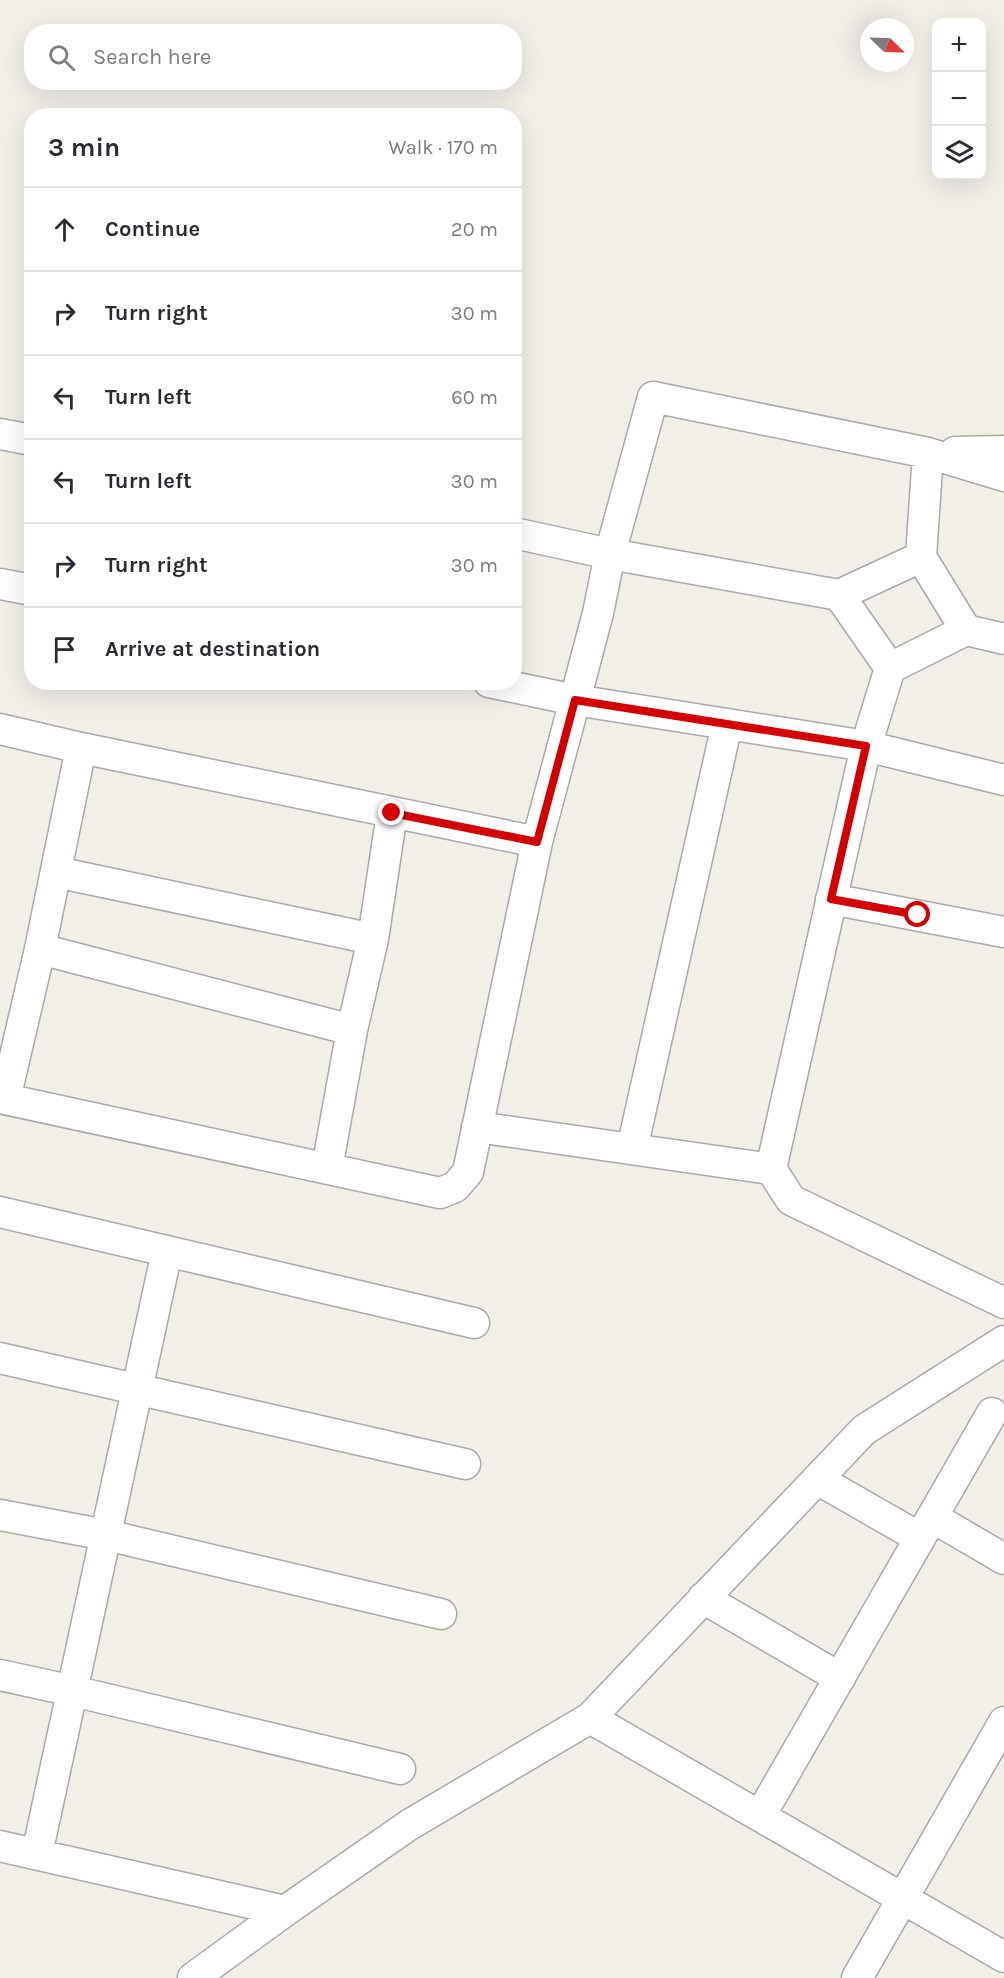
<!DOCTYPE html>
<meta charset="utf-8">
<style>
:root{--surface:#fff;--page:#f7f7f7;--text:#2b2b33;--muted:#7c7c81;--line:#e1e1e2}
body{margin:0;font-family:Karla,sans-serif;background:var(--page);color:var(--text)}
.controls{position:absolute;right:18px;top:18px;display:grid;overflow:hidden;border-radius:12px;box-shadow:0 6px 24px #0002}
.controls button{width:54px;height:54px;display:grid;place-items:center;padding:0;border:0;border-bottom:2px solid var(--line);background:var(--surface);color:var(--text);font:30px sans-serif}
.compass{position:absolute;left:860px;top:18px;width:54px;height:54px;border-radius:50%;background:var(--surface);box-shadow:0 6px 24px #0002;rotate:113deg}
.stop{position:absolute;width:18px;height:18px;margin:-14px;border:4px solid #d40000;border-radius:50%;background:#fff}
.stop.end{background:#d40000;border-color:#fff;box-shadow:0 2px 6px #0008}
.list{margin:0;padding:0;list-style:none}
h2{display:flex;justify-content:space-between;align-items:center;height:78px;margin:0;padding:0 24px;font-size:26px}
h2 small{font-size:20px;font-weight:400;color:var(--muted)}
.list li{display:grid;grid-template-columns:39px 1fr auto;gap:18px;align-items:center;box-sizing:border-box;height:84px;padding:0 24px;border-top:2px solid var(--line)}
.list b{display:block;font-size:22px;white-space:nowrap}
.list em{font-size:20px;font-style:normal;color:var(--muted)}
.icon{flex:none;width:33px;height:33px;fill:none;stroke:currentColor;stroke-width:2;stroke-linecap:round;stroke-linejoin:round}
.map{position:relative;flex:none;width:1004px;height:1978px;overflow:hidden}
.search{position:absolute;background:var(--surface);box-shadow:0 6px 24px #0002;left:24px;top:24px;width:498px;height:66px;display:flex;align-items:center;gap:15px;box-sizing:border-box;padding:0 21px;border-radius:24px;color:var(--muted);font-size:22px}
.panel{position:absolute;background:var(--surface);box-shadow:0 6px 24px #0002;left:24px;top:108px;width:498px;height:582px;border-radius:24px}
.map>svg:first-child{display:block}
</style>
<div class="map">
<svg width="1004" height="1978" viewBox="0 0 1004 1978">
<rect width="100%" height="100%" fill="#f2efe9"/>
<g fill="none" stroke-linecap="round" stroke-linejoin="round">
<g stroke="#a9a9a9" stroke-width="33">
<path id="street" d="M 0,434 L 32,440
M 955,452 L 1004,451
M 928,453 L 921,557 L 966,630 L 1004,639
M 514,533 L 610,554 L 598,613 L 575,700 L 866,746 L 1004,780
M 921,557 L 839,595 L 890,668 L 966,630
M 0,584 L 32,590
M 839,595 L 610,554 L 653,397 L 928,453 L 1004,476
M 890,668 L 866,746 L 771,1169 L 791,1200 L 1004,1303
M 0,729 L 81,748 L 537,842
M 56,872 L 373,939
M 831,899 L 1004,932
M 40,949 L 352,1030
M 0,1098 L 440,1193 L 455,1187 L 468,1172 L 537,842 L 575,700 L 489,682
M 5,1099 L 40,949 L 81,748
M 477,1127 L 771,1169
M 632,1149 L 727,724
M 327,1168 L 352,1030 L 373,939 L 392,813
M 0,1212 L 474,1323
M 0,1358 L 465,1464
M 817,1479 L 920,1538
M 0,1515 L 106,1535 L 441,1614
M 932,1517 L 1004,1559
M 703,1598 L 840,1678
M 0,1675 L 73,1691 L 400,1769
M 590,1718 L 1004,1957
M 760,1816 L 992,1413
M 0,1846 L 285,1911
M 37,1854 L 167,1251
M 193,1978 L 285,1911 L 409,1825 L 590,1718 L 864,1430 L 1004,1341
M 857,1978 L 1004,1722"/>
</g>
<use href="#street" stroke="#fff" stroke-width="30"/>
</g>
<g fill="none" stroke-linecap="round" stroke-linejoin="round">
<path stroke="#d40000" stroke-width="8" d="M 392,813 L 537,842 L 575,700 L 866,746 L 831,899 L 918,915"/>
</g>
</svg>
<div class="controls">
<button>+</button>
<button>−</button>
<button><svg class="icon" aria-label="layers" viewBox="0 0 24 24"><path d="M12 4l9 5-9 5-9-5zM3 14l9 5 9-5"/></svg></button>
</div>
<svg class="compass" viewBox="-18 -18 36 36"><path d="M0-13l5 13h-10z" fill="#e53935"/><path d="M0 13l5-13h-10z" fill="#7c7c81"/></svg>
<div class="stop" style="left:918px;top:915px"></div>
<div class="stop end" style="left:392px;top:813px"></div>
<div class="search"><svg class="icon" aria-label="search" viewBox="0 0 24 24"><circle cx="10" cy="10" r="6"/><path d="M15 15l6 6"/></svg>Search here</div>
<section class="panel">
<h2>3 min<small>Walk · 170 m</small></h2>
<ul class="list">
<li><svg class="icon" aria-label="ahead" viewBox="0 0 24 24"><path d="M12 20V5M6 11l6-6 6 6"/></svg><div><b>Continue</b></div><em>20 m</em></li>
<li><svg class="icon" aria-label="right" viewBox="0 0 24 24"><path d="M7 20v-9h11M14 6l5 5-5 5"/></svg><div><b>Turn right</b></div><em>30 m</em></li>
<li><svg class="icon" aria-label="left" viewBox="0 0 24 24"><path d="M17 20v-9H6M10 6l-5 5 5 5"/></svg><div><b>Turn left</b></div><em>60 m</em></li>
<li><svg class="icon" aria-label="left" viewBox="0 0 24 24"><path d="M17 20v-9H6M10 6l-5 5 5 5"/></svg><div><b>Turn left</b></div><em>30 m</em></li>
<li><svg class="icon" aria-label="right" viewBox="0 0 24 24"><path d="M7 20v-9h11M14 6l5 5-5 5"/></svg><div><b>Turn right</b></div><em>30 m</em></li>
<li><svg class="icon" aria-label="arrive" viewBox="0 0 24 24"><path d="M6 21V4h12l-3 4 3 4H6"/></svg><div><b>Arrive at destination</b></div></li>
</ul>
</section>
</div>
